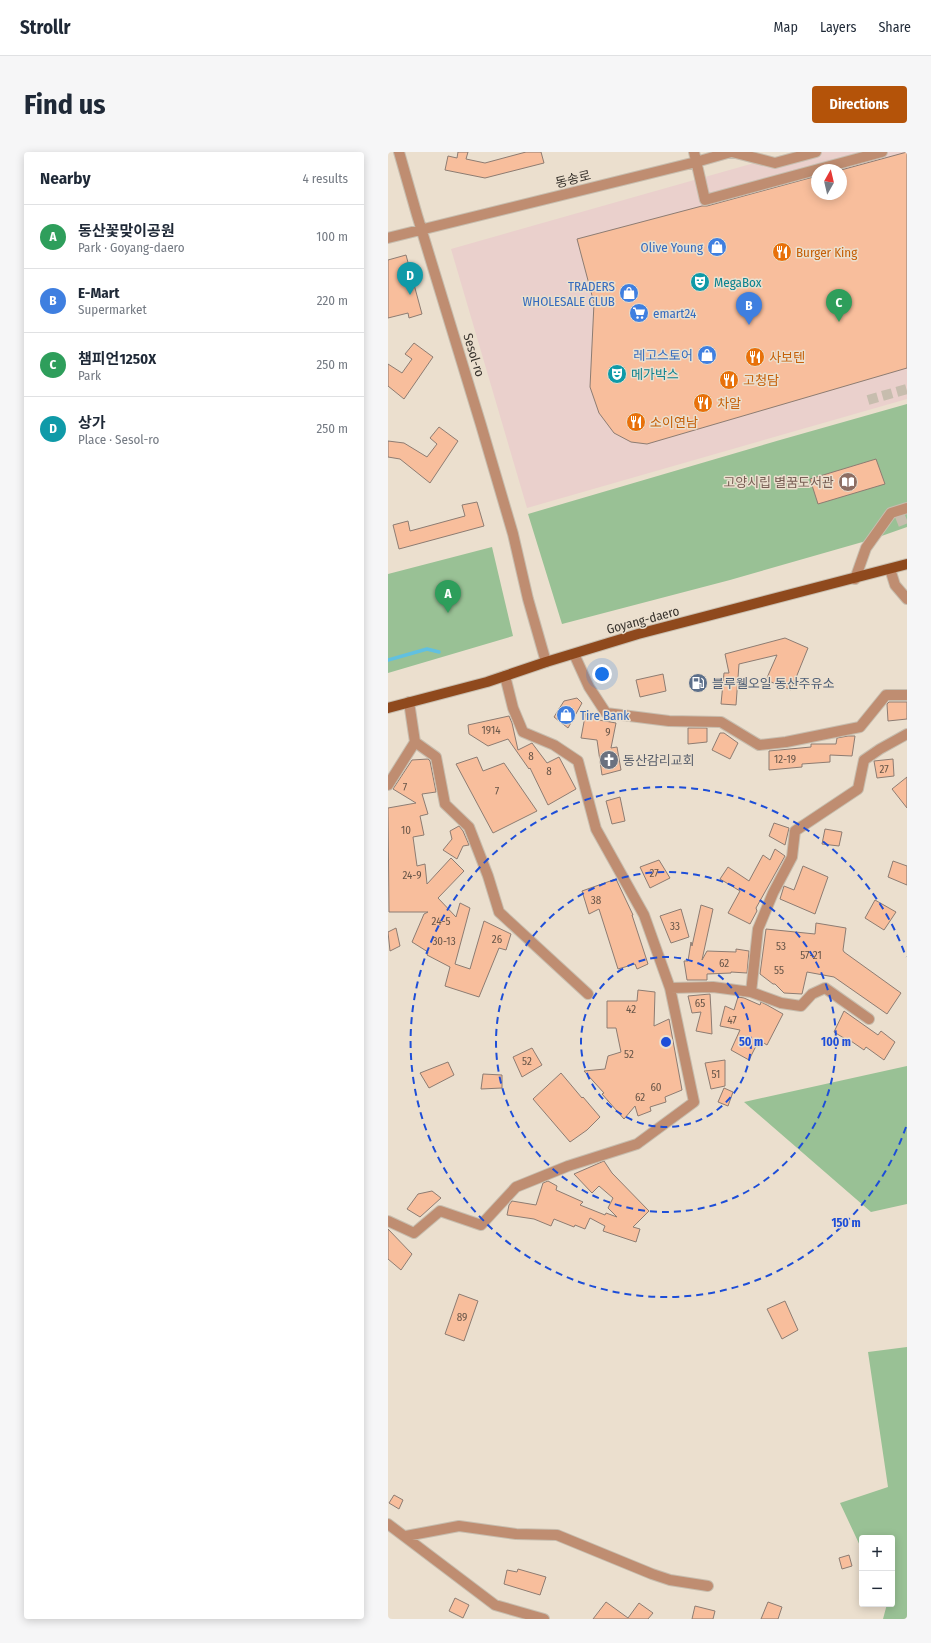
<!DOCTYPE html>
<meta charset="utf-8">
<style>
:root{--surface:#fff;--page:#f6f6f7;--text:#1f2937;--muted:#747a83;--line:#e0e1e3;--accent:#b45309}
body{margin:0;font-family:"Fira Sans Condensed","Noto Sans KR",sans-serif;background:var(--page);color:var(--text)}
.controls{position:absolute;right:12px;bottom:12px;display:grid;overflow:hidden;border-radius:4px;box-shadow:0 2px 10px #0003}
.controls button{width:36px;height:36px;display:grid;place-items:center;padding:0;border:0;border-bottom:1px solid var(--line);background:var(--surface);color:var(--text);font:20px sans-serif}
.compass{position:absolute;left:423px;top:12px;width:36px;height:36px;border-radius:50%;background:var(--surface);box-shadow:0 2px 10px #0003;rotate:8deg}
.you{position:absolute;left:214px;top:522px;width:14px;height:14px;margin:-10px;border:3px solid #fff;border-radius:50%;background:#1a73e8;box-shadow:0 0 0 6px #1a73e833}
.badge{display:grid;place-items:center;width:26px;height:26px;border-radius:50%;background:var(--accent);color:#fff;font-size:13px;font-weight:700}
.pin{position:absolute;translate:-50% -33px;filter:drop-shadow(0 1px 2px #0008)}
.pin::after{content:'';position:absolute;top:21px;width:14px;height:12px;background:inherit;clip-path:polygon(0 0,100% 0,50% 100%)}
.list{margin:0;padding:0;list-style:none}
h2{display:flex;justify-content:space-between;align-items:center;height:52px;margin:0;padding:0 16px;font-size:17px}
h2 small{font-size:13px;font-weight:400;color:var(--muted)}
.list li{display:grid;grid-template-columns:26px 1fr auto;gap:12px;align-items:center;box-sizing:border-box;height:64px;padding:0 16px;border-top:1px solid var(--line)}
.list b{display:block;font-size:15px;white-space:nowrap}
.list p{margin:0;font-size:13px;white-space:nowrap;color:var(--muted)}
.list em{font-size:13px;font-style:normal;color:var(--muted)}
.map{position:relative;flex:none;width:519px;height:1467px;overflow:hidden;border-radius:4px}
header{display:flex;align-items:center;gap:24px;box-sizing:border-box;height:56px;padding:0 20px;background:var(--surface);border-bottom:1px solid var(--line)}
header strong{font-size:19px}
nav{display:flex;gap:22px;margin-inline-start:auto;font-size:14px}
.intro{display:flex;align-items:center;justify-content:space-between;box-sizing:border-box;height:96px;padding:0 24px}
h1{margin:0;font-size:28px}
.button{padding:10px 18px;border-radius:4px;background:var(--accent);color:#fff;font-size:14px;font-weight:700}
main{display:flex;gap:24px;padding:0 24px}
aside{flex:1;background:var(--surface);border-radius:4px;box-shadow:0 2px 10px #0003}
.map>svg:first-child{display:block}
</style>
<header>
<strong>Strollr</strong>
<nav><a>Map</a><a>Layers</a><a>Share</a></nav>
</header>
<div class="intro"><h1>Find us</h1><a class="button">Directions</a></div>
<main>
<aside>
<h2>Nearby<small>4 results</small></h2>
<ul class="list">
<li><span class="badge" style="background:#2e9e5b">A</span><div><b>동산꽃맞이공원</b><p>Park · Goyang-daero</p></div><em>100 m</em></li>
<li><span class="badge" style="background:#3f7fe0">B</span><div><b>E-Mart</b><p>Supermarket</p></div><em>220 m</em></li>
<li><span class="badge" style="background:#2e9e5b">C</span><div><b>챔피언1250X</b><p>Park</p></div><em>250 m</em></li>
<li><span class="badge" style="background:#0f9aa8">D</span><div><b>상가</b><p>Place · Sesol-ro</p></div><em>250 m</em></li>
</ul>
</aside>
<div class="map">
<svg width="519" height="1467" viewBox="0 0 519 1467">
<rect width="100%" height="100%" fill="#ebdfce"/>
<path fill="#ead0cc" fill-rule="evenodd" d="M 405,0 L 519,0 L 519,247 L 139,356 L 63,97 ZM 429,18 L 453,18 L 453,42 L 429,42 Z"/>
<path fill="#99c195" d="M 519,252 L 519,375 L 485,387 L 342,428 L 174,472 L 140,362 L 392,288 Z
M 104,395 L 125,484 L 0,521 L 0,422 Z
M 519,914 L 519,1052 L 483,1060 L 356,950 Z
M 519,1195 L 519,1467 L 495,1467 L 499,1452 L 504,1452 L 504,1386 L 474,1386 L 474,1398 L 452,1351 L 500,1335 L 480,1200 Z"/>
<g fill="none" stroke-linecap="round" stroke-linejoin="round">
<path stroke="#61c0e0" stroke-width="3.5" d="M 0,508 L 39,497 L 51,500"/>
</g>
<path fill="#f8be9c" stroke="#8d7c72" d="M 70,0 L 80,0 L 78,7 L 97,11 L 138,0 L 153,0 L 156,11 L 97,26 L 57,18 L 60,4 L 69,6 Z
M 519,0 L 519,216 L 259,292 L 243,290 L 226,281 L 211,261 L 202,235 L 206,151 L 189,87 L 314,54 L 319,54 L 429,24 L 429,42 L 453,42 L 453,18 Z
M 18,103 L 34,162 L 21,166 L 20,161 L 0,166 L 0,108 Z
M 26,191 L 45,205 L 16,247 L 0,234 L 0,212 L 14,221 L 24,207 L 17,202 Z
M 51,275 L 70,289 L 42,331 L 12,307 L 0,305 L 0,289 L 16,291 L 39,305 L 49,292 L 42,286 Z
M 488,307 L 497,332 L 430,352 L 422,327 Z
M 89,350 L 96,374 L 11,397 L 5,373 L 20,369 L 22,379 L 77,364 L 74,353 Z
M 397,486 L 420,496 L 403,538 L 378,528 L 389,503 L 351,512 L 348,553 L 333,552 L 336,521 L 341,521 L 337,502 Z
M 275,522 L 278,539 L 252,545 L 248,528 Z
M 189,546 L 194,551 L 180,576 L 166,565 L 176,549 Z
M 501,550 L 519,550 L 519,567 L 500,569 L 499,552 Z
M 198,559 L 212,564 L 211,568 L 228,571 L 223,596 L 229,595 L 233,618 L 214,623 L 209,588 L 193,586 Z
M 121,564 L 124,571 L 130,598 L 144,591 L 159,611 L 171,605 L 188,637 L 160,653 L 142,616 L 141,617 L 120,587 L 100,594 L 81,582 L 80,573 Z
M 300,576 L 319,576 L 319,590 L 300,592 Z
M 332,581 L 336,581 L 350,591 L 342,607 L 324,598 Z
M 460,584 L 467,584 L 464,604 L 442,603 L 442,610 L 414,612 L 414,615 L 381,618 L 381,599 L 423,595 L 423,592 L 448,592 L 449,586 Z
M 89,605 L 95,619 L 116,611 L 149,659 L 105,681 L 68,612 Z
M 40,607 L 42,609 L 48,640 L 34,642 L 40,662 L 32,664 L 36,683 L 25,685 L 29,714 L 37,712 L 39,732 L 63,706 L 76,719 L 50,746 L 68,765 L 72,751 L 82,756 L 67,812 L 82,817 L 96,769 L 123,782 L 118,798 L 111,796 L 91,845 L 57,834 L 62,815 L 39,803 L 40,800 L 24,790 L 36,762 L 40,760 L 1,760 L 0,656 L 28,651 L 5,637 L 24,608 Z
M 505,607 L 506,624 L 489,626 L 486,609 Z
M 519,625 L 519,656 L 504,637 Z
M 232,645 L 237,669 L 224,672 L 218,649 Z
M 386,671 L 401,676 L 397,693 L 381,684 Z
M 71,674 L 75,679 L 81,693 L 75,694 L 69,707 L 55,698 L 64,687 L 62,679 Z
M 437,677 L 454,680 L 451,694 L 434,692 Z
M 387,697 L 397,704 L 368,756 L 369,759 L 362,772 L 340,761 L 352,739 L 332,727 L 340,715 L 361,729 L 375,703 L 382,708 Z
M 271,708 L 282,726 L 262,736 L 252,715 Z
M 505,709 L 519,714 L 519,733 L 500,725 Z
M 415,714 L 440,725 L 427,762 L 392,747 L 396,734 L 406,738 Z
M 228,727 L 245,763 L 244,763 L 260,812 L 249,817 L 247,812 L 230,817 L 211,757 L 201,762 L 194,739 Z
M 487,748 L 508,760 L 496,778 L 477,766 Z
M 313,753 L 325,757 L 314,808 L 319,799 L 348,800 L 348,797 L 361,799 L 359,821 L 343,820 L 343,821 L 319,822 L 319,828 L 299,828 L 296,809 L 300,809 L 303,790 L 304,794 Z
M 293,757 L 301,785 L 283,791 L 272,764 Z
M 428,771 L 458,776 L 455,798 L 456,800 L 513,841 L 499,862 L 446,825 L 419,820 L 414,842 L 396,841 L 387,832 L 385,832 L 372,822 L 378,777 L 427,782 Z
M 8,776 L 12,794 L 2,799 L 0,780 Z
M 250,838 L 267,840 L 266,874 L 281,867 L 294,938 L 277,945 L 278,950 L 262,955 L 263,959 L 250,964 L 247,954 L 236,967 L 214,942 L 216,941 L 196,919 L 217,917 L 220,904 L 233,900 L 228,876 L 219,876 L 219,849 L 249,849 Z
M 322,842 L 323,859 L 324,882 L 308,879 L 313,860 L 304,861 L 300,844 Z
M 350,845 L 356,846 L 372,853 L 373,850 L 379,853 L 395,862 L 379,893 L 371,888 L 361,908 L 343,898 L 352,878 L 332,874 L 337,854 L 346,858 Z
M 456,859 L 490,883 L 493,879 L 507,890 L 496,908 L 478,895 L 476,898 L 460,887 L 459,888 L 446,880 Z
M 144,896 L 154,913 L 134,925 L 125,905 Z
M 337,908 L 337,934 L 323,937 L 317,911 Z
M 60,910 L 66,923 L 41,936 L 32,921 Z
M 173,921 L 194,946 L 195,945 L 212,965 L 199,978 L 182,990 L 145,947 Z
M 95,922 L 114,923 L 114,936 L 93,937 Z
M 336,936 L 345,940 L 340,954 L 330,950 Z
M 216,1009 L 224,1021 L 261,1059 L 245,1075 L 252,1077 L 248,1090 L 215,1079 L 217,1074 L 202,1066 L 197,1077 L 187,1073 L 186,1075 L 166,1067 L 163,1074 L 146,1067 L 119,1063 L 121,1053 L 124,1049 L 148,1053 L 155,1031 L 160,1029 L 169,1034 L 168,1038 L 195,1050 L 192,1053 L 217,1063 L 218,1061 L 229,1065 L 220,1056 L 225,1046 L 211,1034 L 204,1041 L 186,1022 Z
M 44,1039 L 53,1046 L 32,1065 L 19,1057 L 30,1042 Z
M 0,1077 L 24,1102 L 13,1118 L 0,1107 Z
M 71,1142 L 90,1149 L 76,1189 L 57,1182 Z
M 397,1149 L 410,1178 L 394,1187 L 379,1157 Z
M 6,1343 L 15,1348 L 11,1357 L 1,1351 Z
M 461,1403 L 464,1414 L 454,1417 L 451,1406 Z
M 130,1417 L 158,1425 L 152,1443 L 116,1432 L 119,1418 L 129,1420 Z
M 67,1446 L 81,1453 L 75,1466 L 61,1459 Z
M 218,1450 L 240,1466 L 251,1451 L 265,1461 L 260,1467 L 205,1467 Z
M 380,1450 L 394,1455 L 390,1467 L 373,1467 Z
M 307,1454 L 327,1459 L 325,1467 L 304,1467 Z"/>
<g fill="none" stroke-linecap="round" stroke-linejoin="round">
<path stroke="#c7bdae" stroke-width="10" stroke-dasharray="10 5" stroke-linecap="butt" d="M 480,248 L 519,237
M 509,370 L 519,366"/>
<g stroke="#c7bdae" stroke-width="12">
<path id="minor" d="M 11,0 L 29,63 L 93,273 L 125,382 L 140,447 L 158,510
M 306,0 L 317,48 L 494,0
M 344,0 L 387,11 L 428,0
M 0,86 L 308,10 L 343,0
M 502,417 L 507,433 L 519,447
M 467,427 L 478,396 L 503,361 L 519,356
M 186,502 L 201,535 L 218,561 L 281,569 L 333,570 L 371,593 L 398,590 L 472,575 L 498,543 L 519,543
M 27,590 L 48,605 L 57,652 L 81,675 L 100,724 L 111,760 L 200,842
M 0,633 L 27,590 L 21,550
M 282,836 L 325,835 L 363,840 L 370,777 L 385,741 L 404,705 L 407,679 L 470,637 L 476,608 L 492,597 L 519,582
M 363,840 L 393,851 L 413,854 L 424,842 L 437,836 L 481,867
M 0,1069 L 26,1081 L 52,1059 L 93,1073 L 128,1035 L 180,1014 L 249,992 L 306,950 L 282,836 L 256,763 L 208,677 L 190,609 L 166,593 L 135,580 L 125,556 L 117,524
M 0,1372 L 107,1453 L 156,1467
M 18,1384 L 71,1374 L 128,1382 L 169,1383 L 264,1422 L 282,1428 L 320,1434"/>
</g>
<g stroke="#c7bdae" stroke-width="12">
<path id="major" d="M 0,556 L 99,530 L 158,510 L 250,482 L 519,412"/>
</g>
<use href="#minor" stroke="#bf8d71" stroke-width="10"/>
<use href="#major" stroke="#8f491d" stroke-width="10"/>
</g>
<g fill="none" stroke="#1d4ed8" stroke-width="2" stroke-dasharray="7 5">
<circle cx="278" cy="890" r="85"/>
<circle cx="278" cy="890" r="170"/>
<path d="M518 975A255 255 0 1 1 518 805"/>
</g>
<defs>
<g id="shop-disc" transform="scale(1)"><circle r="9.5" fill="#3f7fe0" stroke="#ebdfce"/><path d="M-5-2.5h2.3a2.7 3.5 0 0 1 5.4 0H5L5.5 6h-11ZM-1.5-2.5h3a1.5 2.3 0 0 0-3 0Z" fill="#fff"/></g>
<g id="restaurant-disc" transform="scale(1)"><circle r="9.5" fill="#e8710a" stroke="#ebdfce"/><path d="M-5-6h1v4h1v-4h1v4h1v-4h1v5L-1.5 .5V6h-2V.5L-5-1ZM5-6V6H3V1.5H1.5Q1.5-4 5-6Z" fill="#fff"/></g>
<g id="theatre-disc" transform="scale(1)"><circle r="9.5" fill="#0f9aa8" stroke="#ebdfce"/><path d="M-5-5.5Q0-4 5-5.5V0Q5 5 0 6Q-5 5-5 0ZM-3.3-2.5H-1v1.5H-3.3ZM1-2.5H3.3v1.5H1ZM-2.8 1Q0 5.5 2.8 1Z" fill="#fff"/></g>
<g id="supermarket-disc" transform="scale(1)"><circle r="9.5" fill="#3f7fe0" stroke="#ebdfce"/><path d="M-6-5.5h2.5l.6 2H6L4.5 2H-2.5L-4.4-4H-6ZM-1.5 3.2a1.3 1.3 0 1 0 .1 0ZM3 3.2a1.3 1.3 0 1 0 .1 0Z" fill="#fff"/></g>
<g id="library-disc" transform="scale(1)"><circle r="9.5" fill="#8d6e63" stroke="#ebdfce"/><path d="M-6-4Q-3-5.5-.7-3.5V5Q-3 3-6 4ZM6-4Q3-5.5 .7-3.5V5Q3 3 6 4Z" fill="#fff"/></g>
<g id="fuel-disc" transform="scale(1)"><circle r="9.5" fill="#5c6f8a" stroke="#ebdfce"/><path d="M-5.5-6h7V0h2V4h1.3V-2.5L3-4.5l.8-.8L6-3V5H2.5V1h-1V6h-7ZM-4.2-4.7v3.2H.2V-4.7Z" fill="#fff"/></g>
<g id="church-disc" transform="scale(1)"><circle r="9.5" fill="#6b7280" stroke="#ebdfce"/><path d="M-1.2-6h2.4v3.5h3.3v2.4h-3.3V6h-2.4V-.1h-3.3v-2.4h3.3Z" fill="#fff"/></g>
</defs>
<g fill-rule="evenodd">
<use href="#shop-disc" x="329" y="95"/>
<use href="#restaurant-disc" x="394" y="100"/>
<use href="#theatre-disc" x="312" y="130"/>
<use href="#shop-disc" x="241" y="141"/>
<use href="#supermarket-disc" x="251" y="161"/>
<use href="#shop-disc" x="319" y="203"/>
<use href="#restaurant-disc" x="367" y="205"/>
<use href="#theatre-disc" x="229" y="222"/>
<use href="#restaurant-disc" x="341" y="228"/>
<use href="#restaurant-disc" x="315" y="251"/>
<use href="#restaurant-disc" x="248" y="270"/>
<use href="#library-disc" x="460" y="330"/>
<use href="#fuel-disc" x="310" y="531"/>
<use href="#shop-disc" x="178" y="563"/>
<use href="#church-disc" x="221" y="608"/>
</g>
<g text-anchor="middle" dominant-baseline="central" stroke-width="3" stroke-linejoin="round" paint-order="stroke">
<g font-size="11" fill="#685649">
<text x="103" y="578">1914</text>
<text x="220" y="580">9</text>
<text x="143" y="604">8</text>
<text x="397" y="607">12-19</text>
<text x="496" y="617">27</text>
<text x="161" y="619">8</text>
<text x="17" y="635">7</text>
<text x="109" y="639">7</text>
<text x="18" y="678">10</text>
<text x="266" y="721">27</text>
<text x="24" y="723">24-9</text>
<text x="208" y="748">38</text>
<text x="53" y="769">24-5</text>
<text x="287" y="774">33</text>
<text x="109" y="787">26</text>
<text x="56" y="789">30-13</text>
<text x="393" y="794">53</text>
<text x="423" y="803">57-21</text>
<text x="336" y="811">62</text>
<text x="391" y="818">55</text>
<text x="312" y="851">65</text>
<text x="243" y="857">42</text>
<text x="344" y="868">47</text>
<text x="241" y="902">52</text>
<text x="139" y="909">52</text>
<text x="328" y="922">51</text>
<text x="268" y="935">60</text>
<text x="252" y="945">62</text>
<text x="74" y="1165">89</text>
</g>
<g font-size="13" fill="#38332d" stroke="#ebdfce">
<text transform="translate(185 27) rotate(-14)">동송로</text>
<text transform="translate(86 203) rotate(73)">Sesol-ro</text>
<text transform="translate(255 468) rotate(-15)">Goyang-daero</text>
</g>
<g font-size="13" fill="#366cbe" stroke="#ebdfce" text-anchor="end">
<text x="315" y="95">Olive Young</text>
<text x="227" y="134">TRADERS<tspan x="227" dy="15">WHOLESALE CLUB</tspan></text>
<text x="265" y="161" text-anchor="start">emart24</text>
<text x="305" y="203">레고스토어</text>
<text x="192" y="563" text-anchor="start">Tire Bank</text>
</g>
<g font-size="13" fill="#c56008" stroke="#ebdfce" text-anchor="start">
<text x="408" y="100">Burger King</text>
<text x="381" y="205">사보텐</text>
<text x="355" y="228">고청담</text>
<text x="329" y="251">차알</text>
<text x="262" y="270">소이연남</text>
</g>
<g font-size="13" fill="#0d838f" stroke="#ebdfce" text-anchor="start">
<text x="326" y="130">MegaBox</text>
<text x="243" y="222">메가박스</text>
</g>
<g font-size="13" fill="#785e54" stroke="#ebdfce" text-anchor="end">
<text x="446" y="330">고양시립 별꿈도서관</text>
</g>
<g font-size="13" fill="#4e5e75" stroke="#ebdfce" text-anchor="start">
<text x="324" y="531">블루웰오일 동산주유소</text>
</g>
<g font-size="13" fill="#5b616d" stroke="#ebdfce" text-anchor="start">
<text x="235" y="608">동산감리교회</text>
</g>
</g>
<circle cx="278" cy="890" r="6" fill="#1d4ed8" stroke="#ebdfce" stroke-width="2"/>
<g font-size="12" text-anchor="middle" font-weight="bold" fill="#1d4ed8" stroke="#ebdfce" stroke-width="3" stroke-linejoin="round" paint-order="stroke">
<text x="363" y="894">50 m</text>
<text x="448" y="894">100 m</text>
<text x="458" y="1075">150 m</text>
</g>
</svg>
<div class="controls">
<button>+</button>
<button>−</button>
</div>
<svg class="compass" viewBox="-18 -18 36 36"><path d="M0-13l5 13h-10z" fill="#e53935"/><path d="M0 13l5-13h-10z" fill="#747a83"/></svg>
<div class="you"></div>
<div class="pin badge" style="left:60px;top:461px;background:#2e9e5b">A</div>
<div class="pin badge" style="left:361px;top:173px;background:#3f7fe0">B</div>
<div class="pin badge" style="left:451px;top:170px;background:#2e9e5b">C</div>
<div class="pin badge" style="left:22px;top:143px;background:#0f9aa8">D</div>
</div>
</main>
